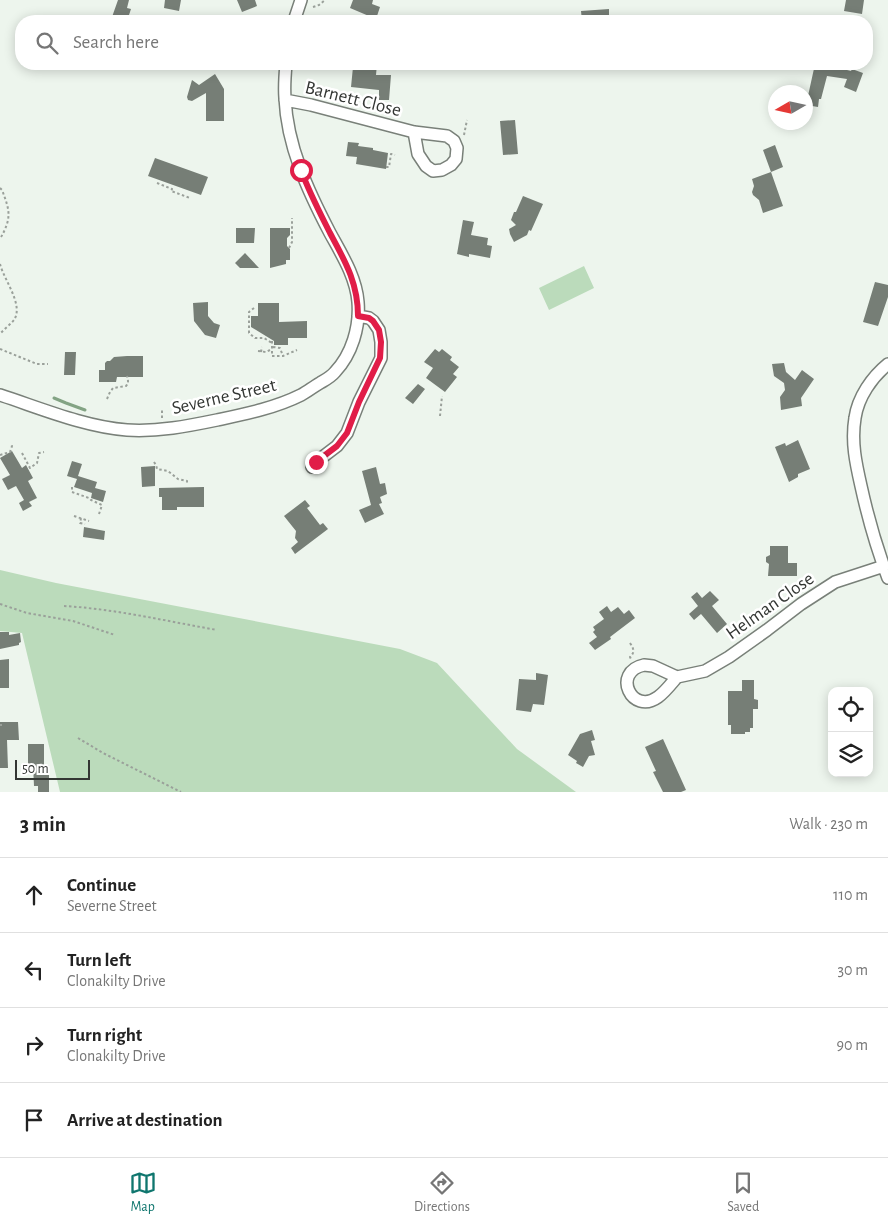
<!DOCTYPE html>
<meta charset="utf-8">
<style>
:root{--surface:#fff;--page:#f2f2f2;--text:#222;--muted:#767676;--line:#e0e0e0;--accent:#0f766e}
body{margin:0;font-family:"Alegreya Sans",sans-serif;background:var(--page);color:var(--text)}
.controls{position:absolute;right:15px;bottom:15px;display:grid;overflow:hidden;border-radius:10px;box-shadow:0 2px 12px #0003}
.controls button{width:45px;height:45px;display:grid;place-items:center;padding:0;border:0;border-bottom:1px solid var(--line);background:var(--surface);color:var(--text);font:25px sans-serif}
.compass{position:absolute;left:768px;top:85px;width:45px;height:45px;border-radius:50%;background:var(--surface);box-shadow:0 2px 12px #0003;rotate:261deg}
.scale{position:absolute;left:15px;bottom:12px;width:75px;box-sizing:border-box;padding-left:5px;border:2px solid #333633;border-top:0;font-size:14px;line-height:18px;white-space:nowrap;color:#333633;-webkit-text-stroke:4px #fff;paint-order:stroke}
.stop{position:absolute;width:15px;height:15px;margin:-11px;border:4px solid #e11d48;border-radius:50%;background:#fff}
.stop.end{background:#e11d48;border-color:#fff;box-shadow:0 1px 5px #0008}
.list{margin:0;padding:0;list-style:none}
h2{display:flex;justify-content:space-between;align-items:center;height:65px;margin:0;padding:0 20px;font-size:21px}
h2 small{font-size:16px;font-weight:400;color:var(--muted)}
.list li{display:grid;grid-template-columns:32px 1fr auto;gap:15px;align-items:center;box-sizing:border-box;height:75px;padding:0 20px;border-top:1px solid var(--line)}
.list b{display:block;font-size:19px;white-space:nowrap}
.list p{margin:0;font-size:16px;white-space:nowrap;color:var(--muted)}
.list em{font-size:16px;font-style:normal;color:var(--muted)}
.icon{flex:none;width:28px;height:28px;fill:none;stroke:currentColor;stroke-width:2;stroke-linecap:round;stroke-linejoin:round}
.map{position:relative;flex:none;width:888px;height:792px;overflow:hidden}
.search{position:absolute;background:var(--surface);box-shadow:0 2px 12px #0003;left:15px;right:15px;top:15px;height:55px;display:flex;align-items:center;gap:12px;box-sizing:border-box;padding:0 18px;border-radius:20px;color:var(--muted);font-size:19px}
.sheet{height:365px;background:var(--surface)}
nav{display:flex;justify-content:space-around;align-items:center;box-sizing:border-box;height:70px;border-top:1px solid var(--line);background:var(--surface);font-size:14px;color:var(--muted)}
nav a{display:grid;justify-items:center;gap:2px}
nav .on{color:var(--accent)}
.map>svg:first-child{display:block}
</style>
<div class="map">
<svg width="888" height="792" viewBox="0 0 888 792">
<rect width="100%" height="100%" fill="#edf5ed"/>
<path fill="#bbdbbb" d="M 584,266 L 594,288 L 549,310 L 539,288 Z
M 0,570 L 56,583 L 400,649 L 437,663 L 517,749 L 576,792 L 60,792 L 22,633 L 0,631 Z"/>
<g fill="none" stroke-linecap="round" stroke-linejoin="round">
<path stroke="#83a384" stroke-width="3" d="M 54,398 L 66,403 L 85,410"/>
</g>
<path fill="#767e76" d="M 118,0 L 129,0 L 127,8 L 131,9 L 127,21 L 112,17 Z
M 165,0 L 181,0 L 179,11 L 164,8 Z
M 237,0 L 255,0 L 257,6 L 242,12 Z
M 353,0 L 373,0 L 372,4 L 380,7 L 376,19 L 350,8 Z
M 846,0 L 864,0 L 862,14 L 844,11 Z
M 609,9 L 609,21 L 582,21 L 581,11 Z
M 357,64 L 377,64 L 376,75 L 391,75 L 389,100 L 379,100 L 379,90 L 351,87 L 353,67 L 357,68 Z
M 815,64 L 827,68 L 827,65 L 851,71 L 852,69 L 863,73 L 856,92 L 844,87 L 847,79 L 827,76 L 821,99 L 819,99 L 818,107 L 806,105 Z
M 215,74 L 224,89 L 224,121 L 206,121 L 206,93 L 192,101 L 188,100 L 187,97 L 192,80 L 199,85 Z
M 515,120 L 518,154 L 503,155 L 500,121 Z
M 348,142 L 359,143 L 358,146 L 373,148 L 373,150 L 388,153 L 386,169 L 356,164 L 357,157 L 346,156 Z
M 775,145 L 783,167 L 771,172 L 763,150 Z
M 155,158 L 208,177 L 201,195 L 148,176 Z
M 771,172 L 783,206 L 763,213 L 759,200 L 753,195 L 752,192 L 754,186 L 752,179 Z
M 523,196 L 543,204 L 531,231 L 529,230 L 527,235 L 514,242 L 510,234 L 509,229 L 516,225 L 511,220 L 514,212 L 516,212 Z
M 463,220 L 474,222 L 471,235 L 488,238 L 487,245 L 492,246 L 490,258 L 469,254 L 469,257 L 457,254 Z
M 236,228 L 255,228 L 254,243 L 236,243 Z
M 270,228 L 290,228 L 290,235 L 287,238 L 287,246 L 290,249 L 290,260 L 286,260 L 286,264 L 270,268 Z
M 245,253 L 259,268 L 240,268 L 235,263 Z
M 875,282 L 888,285 L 888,297 L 878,326 L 863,322 Z
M 208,302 L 208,316 L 214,323 L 220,325 L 216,338 L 205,335 L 194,321 L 193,303 Z
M 258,303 L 279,303 L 279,322 L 307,321 L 307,338 L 288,338 L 288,345 L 274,345 L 274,341 L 251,327 L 251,316 L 258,316 Z
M 435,349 L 439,352 L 442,349 L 452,357 L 450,360 L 459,367 L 453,374 L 457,377 L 445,392 L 426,378 L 433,368 L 424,362 Z
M 65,352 L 76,352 L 75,375 L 64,375 Z
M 127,356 L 143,356 L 143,377 L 117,377 L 116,382 L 99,382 L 99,370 L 105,370 L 105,363 L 107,361 L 110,361 L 114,357 Z
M 784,363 L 786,372 L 795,380 L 802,370 L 814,379 L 801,398 L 802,406 L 781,410 L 780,397 L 785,390 L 784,383 L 774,376 L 772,364 Z
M 418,384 L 425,389 L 413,404 L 405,398 Z
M 798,440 L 810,469 L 798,474 L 798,477 L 789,482 L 775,447 L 785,443 L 786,446 Z
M 12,451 L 22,468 L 26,465 L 33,478 L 28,481 L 37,498 L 29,502 L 32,506 L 23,511 L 19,503 L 24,500 L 16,486 L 8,490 L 2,479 L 10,475 L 0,458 Z
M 72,461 L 82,464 L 78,476 L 97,482 L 95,488 L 106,491 L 103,502 L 91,498 L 92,493 L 74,487 L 77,479 L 67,476 Z
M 155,466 L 155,486 L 142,487 L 141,467 Z
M 376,467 L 380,484 L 385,483 L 387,494 L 380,497 L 382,503 L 379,504 L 384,514 L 365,523 L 359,510 L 371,505 L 362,471 Z
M 204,487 L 204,507 L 177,507 L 177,510 L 162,510 L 162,497 L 159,497 L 159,488 Z
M 305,500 L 310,506 L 307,508 L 320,525 L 323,523 L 328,529 L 295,554 L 291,548 L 298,542 L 295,538 L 296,531 L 284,516 Z
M 84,527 L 105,531 L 104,540 L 83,537 Z
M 770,546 L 788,546 L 788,563 L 797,563 L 797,576 L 768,576 L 769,564 L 766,562 L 766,557 L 770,555 Z
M 710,591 L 719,600 L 712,606 L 727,624 L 717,633 L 701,614 L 694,620 L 689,614 L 698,606 L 691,597 L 697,592 L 702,598 Z
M 607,606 L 611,612 L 618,607 L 624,614 L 629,610 L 635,618 L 610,637 L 611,639 L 595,650 L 589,643 L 597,637 L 593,632 L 595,630 L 593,627 L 604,619 L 599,612 Z
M 0,632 L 9,632 L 9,635 L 20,633 L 21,642 L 19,643 L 19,645 L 0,649 Z
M 9,659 L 9,688 L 0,688 L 0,660 Z
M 536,673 L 548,675 L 544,705 L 533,704 L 531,712 L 516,710 L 519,679 L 536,680 Z
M 742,680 L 754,680 L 754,699 L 758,700 L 758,709 L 753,709 L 753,728 L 750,728 L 750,732 L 745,732 L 745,734 L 731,734 L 731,725 L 728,725 L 728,691 L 742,691 Z
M 0,722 L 18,722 L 19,740 L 7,740 L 8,768 L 0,768 Z
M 592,730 L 595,740 L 591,741 L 595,755 L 589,756 L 583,767 L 576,763 L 577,761 L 568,755 L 580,734 Z
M 663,739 L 686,790 L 681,792 L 663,792 L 653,772 L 656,771 L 645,747 Z
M 28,744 L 44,744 L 44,765 L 49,765 L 49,792 L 38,792 L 38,786 L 34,786 L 33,765 L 28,765 Z"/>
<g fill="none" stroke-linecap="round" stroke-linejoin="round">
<g stroke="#798079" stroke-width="14">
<path id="minor" d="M 294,21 L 301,0
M 285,100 L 311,105 L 414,132 L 447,136 L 454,141 L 457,148 L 456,159 L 451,165 L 442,170 L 433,171 L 426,166 L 418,154 L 414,132
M 888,364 C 872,377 858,397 855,418 C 851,442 856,464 861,486 C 868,518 877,549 888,578
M 0,395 C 40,408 85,427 127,430 C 158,432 188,426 217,420 C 245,414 275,408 301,395 C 307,392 313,387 320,383 C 325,380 331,377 335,372 C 352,354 360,327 358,302 C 356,277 342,255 330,233 C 308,191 287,146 285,98 C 284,86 285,75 286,64
M 312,467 L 316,462 L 337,446 L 347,433 L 359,402 L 381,358 L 381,342 L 379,330 L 373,321 L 369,318 L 358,316
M 644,665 L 653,666 L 677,677 C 671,684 665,692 658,697 C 632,716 611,672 644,665 Z
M 677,677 L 705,671 L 729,657 L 767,630 L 801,604 L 835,582 L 884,566"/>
</g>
<path stroke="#9aa09a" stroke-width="2" stroke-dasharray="2.5 2.5" stroke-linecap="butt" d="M 313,7 L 319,5 L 325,0
M 464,135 L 467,120
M 386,167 L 389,167 L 391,154 L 395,155
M 157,183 L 172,189 L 171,191 L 190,198
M 0,188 L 2,190 C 10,211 12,218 0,239
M 289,248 L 292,242 L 292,218
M 0,264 C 4,280 24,305 14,320 C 10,325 4,329 0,334
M 254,308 L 249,312 L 249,333 L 255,338 L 264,338 L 272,343
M 272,341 L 272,356 L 283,356 L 297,350
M 273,347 L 280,348 L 283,356
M 0,349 L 37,364 L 48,364
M 258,351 L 266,352 L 272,349
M 261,352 L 262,347
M 107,399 L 110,392 L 113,388 L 126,386 C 129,383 128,380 127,376
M 440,416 L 442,396
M 162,418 L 162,410
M 22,453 L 30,468 L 37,463 L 39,453 L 44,452
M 0,455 L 10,452 L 12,446 L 11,443
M 154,462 L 156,465 L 157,469 L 168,471 L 178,479 L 187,481 L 187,484
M 72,487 L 72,492 L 89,498 L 91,500 L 102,505 L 99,514
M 74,516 L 89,521
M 81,518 L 80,523 L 85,524
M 0,604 L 27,613 L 73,621 L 115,635
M 64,606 C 115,609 166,621 217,630
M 630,643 C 634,649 635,652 630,657 L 631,659
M 0,725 L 2,725
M 78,738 L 103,753 L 181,792"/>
<use href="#minor" stroke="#fff" stroke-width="11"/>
</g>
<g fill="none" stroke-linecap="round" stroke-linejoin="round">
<path stroke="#e11d48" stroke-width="6" d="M 301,170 C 309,192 320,213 330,233 C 345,261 358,283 358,316 L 369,318 L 373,321 L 379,330 L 381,342 L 380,358 L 359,402 L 347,433 L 337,446 L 316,462"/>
</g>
<g text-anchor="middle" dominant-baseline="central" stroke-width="5" stroke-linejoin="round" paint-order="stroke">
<g font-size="19" fill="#333633" stroke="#fff">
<text transform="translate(353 99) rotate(14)">Barnett Close</text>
<text transform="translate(224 397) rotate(-13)">Severne Street</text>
<text transform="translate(770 606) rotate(-35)">Helman Close</text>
</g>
</g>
</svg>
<div class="controls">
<button><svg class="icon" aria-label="locate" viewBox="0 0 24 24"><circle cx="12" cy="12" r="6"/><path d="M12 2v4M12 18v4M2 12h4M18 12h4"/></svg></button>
<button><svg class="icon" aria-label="layers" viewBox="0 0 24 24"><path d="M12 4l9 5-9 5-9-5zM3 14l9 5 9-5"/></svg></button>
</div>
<svg class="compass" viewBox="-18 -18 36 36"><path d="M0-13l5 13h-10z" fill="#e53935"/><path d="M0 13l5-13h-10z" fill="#767676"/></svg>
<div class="scale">50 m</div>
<div class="stop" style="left:301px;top:170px"></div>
<div class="stop end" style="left:316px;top:462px"></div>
<div class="search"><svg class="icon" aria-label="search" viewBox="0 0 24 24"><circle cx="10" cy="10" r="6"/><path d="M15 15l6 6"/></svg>Search here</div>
</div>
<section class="sheet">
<h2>3 min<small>Walk · 230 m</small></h2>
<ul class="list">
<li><svg class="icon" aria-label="ahead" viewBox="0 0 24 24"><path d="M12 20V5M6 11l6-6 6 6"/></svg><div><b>Continue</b><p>Severne Street</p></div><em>110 m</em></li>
<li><svg class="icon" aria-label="left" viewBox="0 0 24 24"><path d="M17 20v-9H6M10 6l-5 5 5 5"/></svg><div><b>Turn left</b><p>Clonakilty Drive</p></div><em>30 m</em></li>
<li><svg class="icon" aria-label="right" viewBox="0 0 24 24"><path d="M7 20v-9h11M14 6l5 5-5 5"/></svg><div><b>Turn right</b><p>Clonakilty Drive</p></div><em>90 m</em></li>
<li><svg class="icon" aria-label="arrive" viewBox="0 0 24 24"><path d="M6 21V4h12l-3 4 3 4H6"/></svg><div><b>Arrive at destination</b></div></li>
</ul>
</section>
<nav>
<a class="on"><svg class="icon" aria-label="map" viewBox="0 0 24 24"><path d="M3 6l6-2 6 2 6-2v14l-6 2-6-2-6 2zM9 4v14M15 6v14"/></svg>Map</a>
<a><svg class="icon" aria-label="directions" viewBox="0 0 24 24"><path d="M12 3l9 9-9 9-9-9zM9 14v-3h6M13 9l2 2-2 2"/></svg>Directions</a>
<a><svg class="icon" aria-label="saved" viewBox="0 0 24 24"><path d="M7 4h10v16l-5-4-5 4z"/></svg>Saved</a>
</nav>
